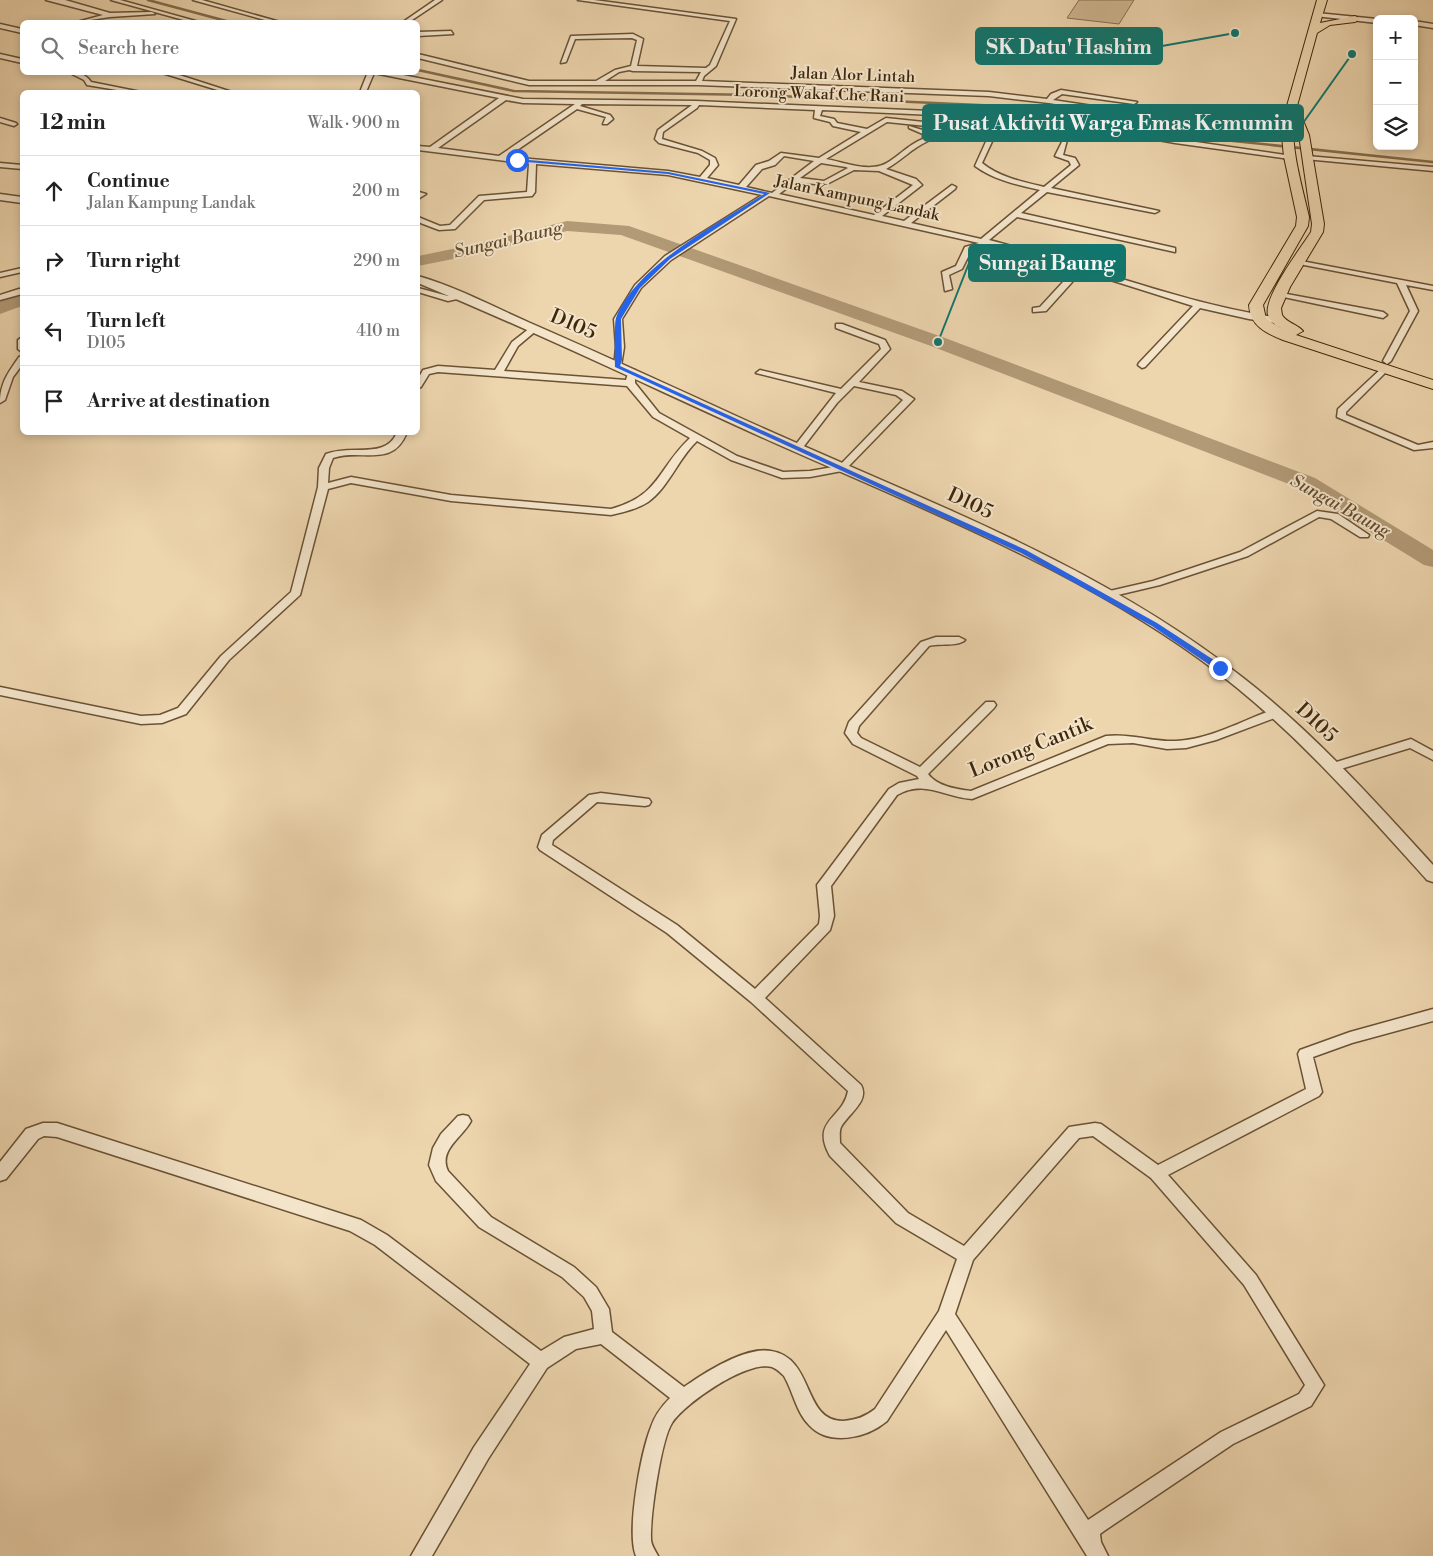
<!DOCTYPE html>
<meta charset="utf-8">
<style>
:root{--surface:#fff;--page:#f6f6f6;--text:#222;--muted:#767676;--line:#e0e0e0}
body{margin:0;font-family:"Libre Bodoni",serif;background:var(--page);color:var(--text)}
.controls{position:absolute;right:15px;top:15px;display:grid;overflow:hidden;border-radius:8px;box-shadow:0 2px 8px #0003}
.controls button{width:45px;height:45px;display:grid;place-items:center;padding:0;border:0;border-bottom:1px solid var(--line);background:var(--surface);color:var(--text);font:25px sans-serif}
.stop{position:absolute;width:15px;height:15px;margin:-11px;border:4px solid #2563eb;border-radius:50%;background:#fff}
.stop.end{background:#2563eb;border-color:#fff;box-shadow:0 1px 5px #0008}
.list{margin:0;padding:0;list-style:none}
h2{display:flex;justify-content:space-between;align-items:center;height:65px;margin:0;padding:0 20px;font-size:21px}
h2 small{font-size:16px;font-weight:400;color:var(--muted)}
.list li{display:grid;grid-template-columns:32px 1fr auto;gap:15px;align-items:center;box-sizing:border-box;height:70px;padding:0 20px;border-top:1px solid var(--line)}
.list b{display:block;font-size:19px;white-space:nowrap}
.list p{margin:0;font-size:16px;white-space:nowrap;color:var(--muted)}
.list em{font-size:16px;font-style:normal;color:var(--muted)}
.icon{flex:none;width:28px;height:28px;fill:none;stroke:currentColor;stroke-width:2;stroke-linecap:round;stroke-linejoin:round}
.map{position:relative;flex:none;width:1433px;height:1556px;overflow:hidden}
.search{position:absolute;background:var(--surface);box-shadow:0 2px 8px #0003;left:20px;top:20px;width:400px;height:55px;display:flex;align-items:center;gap:12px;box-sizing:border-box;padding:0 18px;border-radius:8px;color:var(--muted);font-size:19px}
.panel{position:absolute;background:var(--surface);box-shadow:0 2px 8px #0003;left:20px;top:90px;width:400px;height:345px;border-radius:8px}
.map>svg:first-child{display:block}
</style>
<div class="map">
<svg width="1433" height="1556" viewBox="0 0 1433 1556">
<rect width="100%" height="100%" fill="#edd5ae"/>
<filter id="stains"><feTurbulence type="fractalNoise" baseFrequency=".004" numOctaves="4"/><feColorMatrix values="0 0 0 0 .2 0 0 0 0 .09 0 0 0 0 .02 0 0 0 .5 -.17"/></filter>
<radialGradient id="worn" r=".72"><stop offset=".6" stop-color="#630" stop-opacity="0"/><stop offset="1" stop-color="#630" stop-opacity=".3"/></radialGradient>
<path fill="#cfb792" stroke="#876f4f" d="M 1079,0 L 1134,0 L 1119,24 L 1067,18 Z"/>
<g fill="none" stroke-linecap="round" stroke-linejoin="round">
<path stroke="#846c4c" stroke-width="2.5" d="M 148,0 L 230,22
M 418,70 L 514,91 L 757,95 L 1021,107 L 1214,139 L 1433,162"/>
<path fill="#b29a77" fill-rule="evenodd" d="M 567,221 L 629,226 L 945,338 L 1315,478 L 1433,550 L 1433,567 L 1424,565 L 1299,488 L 931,346 L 621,235 L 567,231 L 473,255 L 418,266 L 418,256 L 472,245 Z
M 22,294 L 22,306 L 0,314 L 0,301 Z"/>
<g stroke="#6a5234" stroke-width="3">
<path id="minor" d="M 46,0 L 65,0 L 110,13 L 152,12 L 155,14 L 110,17 L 77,22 L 103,15 Z
M 111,0 L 120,0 L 199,22 L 191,22 Z
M 193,0 L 202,0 L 280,22 L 272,22 Z
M 435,0 L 442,0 L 409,22 L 403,22 Z
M 578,0 L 594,0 L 736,19 L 716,66 L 704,76 L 702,81 L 989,92 L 1047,99 L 1051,94 L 1061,90 L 1137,102 L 1134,104 L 1062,94 L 1053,100 L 1290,136 L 1287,138 L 1196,127 L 1049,103 L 989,96 L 698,85 L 529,85 L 418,58 L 418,54 L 529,81 L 596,81 L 615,70 L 631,66 L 637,40 L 632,38 L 575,39 L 566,62 L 561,63 L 571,36 L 633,34 L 643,39 L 637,66 L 706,68 L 710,65 L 730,21 ZM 629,70 L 633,71 L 701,72 L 696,81 L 605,81 L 619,72 Z
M 1317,13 L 1377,19 L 1377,23 L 1315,16 Z
M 1414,21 L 1433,24 L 1433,28 L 1414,25 Z
M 0,24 L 22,29 L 22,33 L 0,28 Z
M 451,31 L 453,34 L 418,36 L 418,32 Z
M 0,54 L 22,59 L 22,63 L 0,58 Z
M 68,72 C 77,72 86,74 91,82 L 141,92 L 129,92 L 87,85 L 84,80 Z
M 159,72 L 170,72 L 232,92 L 224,92 Z
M 368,72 L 388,72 L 523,99 L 696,101 L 1025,115 L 1063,119 L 1175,139 L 1292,156 L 1294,157 L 1290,159 L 1175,143 L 1063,123 L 1025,119 L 822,110 L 820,116 L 834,119 L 837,123 L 867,129 L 886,118 L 990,129 L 995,135 L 982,163 C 999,177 1023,182 1044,187 L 1071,165 L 1069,161 L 1055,156 L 1063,140 L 1067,140 L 1063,155 L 1075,158 L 1079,165 L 1051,188 L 1159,211 L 1155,213 L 1047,192 L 1021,213 L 1175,248 L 1175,252 L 1017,217 L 989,240 C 1087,264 1181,304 1281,318 L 1285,321 L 1281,324 L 1249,319 L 1200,308 L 1145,367 L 1142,368 L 1138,365 L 1139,363 L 1193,306 L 1082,271 L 1046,311 L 1033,312 L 1033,308 L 1040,307 L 1075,269 L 989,245 L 971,251 L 962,269 L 949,275 L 952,289 L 945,291 L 942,272 L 956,266 L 965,247 L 979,243 L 769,196 L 671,260 L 641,288 L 622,319 L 624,347 L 621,366 L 614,368 L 616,347 L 614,319 L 635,285 L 665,256 L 762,195 L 668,175 L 536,164 L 535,192 L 532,196 L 484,200 L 455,229 L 439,230 L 418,222 L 418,217 L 440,226 L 450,225 L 479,196 L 527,192 L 529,164 L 418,150 L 418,146 L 430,147 L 499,98 L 374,73 L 366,92 L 360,92 ZM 506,100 L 523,103 L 575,104 L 499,156 L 438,148 ZM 582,104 L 692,105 L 658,130 L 655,139 L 659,143 L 698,153 L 710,160 L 710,165 L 700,177 L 668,171 L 507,157 L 577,109 L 606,117 L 603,124 L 607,124 L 613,119 L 610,115 L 580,106 ZM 699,105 L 815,110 L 814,118 L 830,122 L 833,126 L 861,132 L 819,158 L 781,153 L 769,161 L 756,165 L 739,185 L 707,178 L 718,165 L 715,158 L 702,151 L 662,139 L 663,132 L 697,108 ZM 887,122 L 986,132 L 989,135 L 975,166 C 994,180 1018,185 1040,190 L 981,239 L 911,223 L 955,189 L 956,187 L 952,185 L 904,221 L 882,216 L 922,185 L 916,179 L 886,169 C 901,161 912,148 928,141 L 929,132 L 909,126 L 909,128 L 923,134 L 923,139 C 910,144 902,153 890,161 C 872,174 847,163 826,159 ZM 784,156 L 814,161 L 772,193 L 746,187 L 762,169 L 775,165 ZM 821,163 L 846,167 L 848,168 L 824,181 L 800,178 ZM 854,170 L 879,171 L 913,185 L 874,215 L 779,194 L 795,182 L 825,185 Z
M 1184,106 L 1219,107 L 1241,116 L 1292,125 L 1289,127 L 1240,120 L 1218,111 L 1182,109 L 1181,108 Z
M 0,118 L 16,123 L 17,124 L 14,126 L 0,122 Z
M 1307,156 L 1433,167 L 1433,171 L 1305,159 L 1305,157 Z
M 0,163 L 22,165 L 22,169 L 0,167 Z
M 419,192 L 426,194 L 418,199 L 418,194 Z
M 1296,260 L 1433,286 L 1433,290 L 1406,285 L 1418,311 L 1391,361 L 1387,364 L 1383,361 L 1410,311 L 1397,283 L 1299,264 L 1295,262 Z
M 22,268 L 22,272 L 0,277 L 0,273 Z
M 418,288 L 448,296 L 462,295 L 466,297 L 448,301 L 418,292 Z
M 19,289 L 22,289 L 22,294 L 0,300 L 0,295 Z
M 1276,292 L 1383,312 L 1387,315 L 1383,318 L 1279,296 L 1275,294 Z
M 836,324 L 842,324 L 885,340 L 890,349 L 859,382 L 902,391 L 914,399 L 845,470 L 842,471 L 810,477 L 782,478 L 731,460 L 697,441 C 678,459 669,487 648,502 C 637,509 624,512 611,515 L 451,501 L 351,483 L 328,489 L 300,595 L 229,660 L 186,714 L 162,723 L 141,724 L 0,695 L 0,687 L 141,716 L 160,715 L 178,708 L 221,656 L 291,592 L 318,487 L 319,468 L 326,454 C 351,444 387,460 397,432 L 407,432 C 393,469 361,448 333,458 L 329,468 L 328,483 L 351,477 L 451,495 L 611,509 C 661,495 657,469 690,438 L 653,417 L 627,386 L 438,372 L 429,374 L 421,387 L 418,388 L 418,379 L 423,370 L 438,366 L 495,370 L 512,342 L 530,328 L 537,330 L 518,346 L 504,371 L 626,380 L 629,370 L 635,370 L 635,383 L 659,413 L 737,456 L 783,472 L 810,471 L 839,466 L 903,400 L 896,395 L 854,386 L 837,403 L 801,450 L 798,451 L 793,448 L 836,393 L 756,373 L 760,370 L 841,389 L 881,349 L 879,344 L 836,328 Z
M 22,337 L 22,352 L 18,349 L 18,340 Z
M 22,356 L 22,365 L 13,377 L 5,400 L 0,403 C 0,383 8,373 19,357 Z
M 1384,366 L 1388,369 L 1387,371 L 1346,412 L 1346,415 L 1418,445 L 1433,442 L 1433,448 L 1414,450 L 1337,417 L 1338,409 Z
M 1317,511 L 1338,514 L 1369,535 L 1368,537 L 1360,537 L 1331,519 L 1319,517 L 1248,556 L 1160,585 L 1105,598 L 1100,595 L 1101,593 L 1153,581 L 1240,552 Z
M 936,637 L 959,637 L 965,640 C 957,647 939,643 929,646 L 859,726 L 857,733 L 861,738 L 920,767 L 986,702 L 994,702 L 996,705 L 994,708 L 928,774 C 937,786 955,789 971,791 L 1106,736 C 1130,733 1152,742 1176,741 C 1208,740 1242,721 1272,710 L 1280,710 L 1282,713 L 1280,716 L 1216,740 L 1186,748 L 1167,749 L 1133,743 L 1108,744 L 972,799 C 943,797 925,779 897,795 L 831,886 L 834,916 L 830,930 L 765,998 L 861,1085 C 870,1101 848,1114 841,1127 C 839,1131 840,1138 840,1143 L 908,1213 L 964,1246 L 1069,1127 L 1095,1123 L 1101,1124 L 1158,1165 L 1306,1089 L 1298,1054 L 1300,1050 L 1350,1032 L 1433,1009 L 1433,1021 L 1352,1043 L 1313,1057 L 1322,1092 L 1319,1096 L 1168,1175 L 1256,1275 L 1324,1385 L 1311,1406 L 1233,1444 L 1104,1531 L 1100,1534 L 1101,1542 L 1108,1556 L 1087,1556 L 946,1330 L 887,1421 C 867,1438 829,1447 809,1425 C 796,1412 793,1391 784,1376 C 780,1372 777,1369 772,1367 C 747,1360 685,1403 672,1423 C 661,1440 650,1517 651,1539 C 651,1545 655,1550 658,1556 L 636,1556 C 626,1532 641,1452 651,1427 C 655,1415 661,1407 670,1398 L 601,1344 L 576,1349 L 547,1368 L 488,1459 L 432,1556 L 411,1556 L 474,1447 L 530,1364 L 375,1245 L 350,1231 L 57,1137 L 44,1136 L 38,1139 L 6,1179 L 0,1181 L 0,1162 L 26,1129 L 43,1123 L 57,1123 L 361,1220 L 387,1235 L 541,1351 L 564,1337 L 594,1329 L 592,1311 L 584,1297 L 562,1277 L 479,1227 L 436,1181 L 429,1165 L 433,1148 L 441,1134 L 458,1116 L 463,1115 L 468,1116 L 471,1121 C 462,1138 438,1150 448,1171 L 491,1217 L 574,1267 L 596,1287 L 609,1309 L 612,1332 L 684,1387 C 704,1373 746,1346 771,1351 C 815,1358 802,1421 843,1421 C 856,1420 865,1417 875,1409 L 939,1311 L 957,1259 L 896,1223 L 830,1156 C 810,1120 843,1119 848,1091 L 751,1002 L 667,933 L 540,850 L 538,847 L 542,835 L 589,795 L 601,793 L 649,799 L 651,802 L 649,805 L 645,806 L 597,802 L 553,840 L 552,845 L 677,925 L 755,989 L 819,924 L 820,916 L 817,885 L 889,789 L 899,783 L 919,779 L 917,776 L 853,744 L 845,733 L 849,722 L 921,642 ZM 1093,1136 L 1151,1178 L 1244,1285 L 1305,1385 L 1299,1394 L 1221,1432 L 1088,1520 L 955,1314 L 973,1260 L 1079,1138 Z
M 1411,739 L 1433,751 L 1433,760 L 1410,748 L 1334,771 L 1328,767 L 1330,764 Z"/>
</g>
<g stroke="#6a5234" stroke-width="3">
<path id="tertiary" d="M 0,194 L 22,197 L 22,203 L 0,200 Z
M 418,276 C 456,287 492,306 528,322 C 597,352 666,384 734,415 C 906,494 1092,559 1242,677 C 1313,732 1373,799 1433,865 L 1433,882 L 1427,880 C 1357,802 1287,722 1201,660 C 1072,567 921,508 777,444 C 657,390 539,333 418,283 Z"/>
</g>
<g stroke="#3f270c" stroke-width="2">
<path id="primary" d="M 1317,0 L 1327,0 L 1320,23 L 1355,16 L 1360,19 L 1355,22 L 1330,25 L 1317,33 L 1297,106 L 1309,135 L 1324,224 L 1323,232 L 1290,287 L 1281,308 L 1282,315 C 1287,323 1297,324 1303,331 L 1296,335 L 1433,380 L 1433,389 L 1283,340 C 1266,333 1250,326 1249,305 L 1296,226 L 1297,217 L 1284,157 L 1282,136 L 1283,120 ZM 1293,121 L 1299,135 L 1312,224 L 1311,232 C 1301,248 1263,297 1268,315 C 1270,321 1276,326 1282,329 L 1266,319 L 1263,305 L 1308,226 L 1309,217 C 1302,186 1292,154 1293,121 Z"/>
</g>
<use href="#minor" fill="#f3e4ca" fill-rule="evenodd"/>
<use href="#tertiary" fill="#f3e4ca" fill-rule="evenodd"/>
<use href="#primary" fill="#edd5ae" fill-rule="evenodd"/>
</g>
<path fill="#2563eb" d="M 517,159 L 668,172 L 770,193 L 670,259 L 640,288 L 621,319 L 622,360 L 620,366 L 1026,550 L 1157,623 L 1223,666 L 1223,670 L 1217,670 L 1152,626 L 1021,553 L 615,367 C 615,360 614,324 616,318 C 636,265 718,224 764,194 L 668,174 L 515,161 Z"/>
<g text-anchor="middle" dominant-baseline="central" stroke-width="4" stroke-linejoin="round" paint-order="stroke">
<g font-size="16" fill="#3f270c" stroke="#f3e4ca">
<text transform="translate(853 75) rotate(2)">Jalan Alor Lintah</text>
<text transform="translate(819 94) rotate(2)">Lorong Wakaf Che Rani</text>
<text transform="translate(857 198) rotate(12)">Jalan Kampung Landak</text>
</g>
<g font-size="18" font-style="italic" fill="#624a2c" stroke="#f3e4ca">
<text transform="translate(508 240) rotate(-13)">Sungai Baung</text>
<text transform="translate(1340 506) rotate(29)">Sungai Baung</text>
</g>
<g font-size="20" fill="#3f270c" stroke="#f3e4ca">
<text transform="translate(573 325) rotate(23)">D105</text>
<text transform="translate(970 504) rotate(25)">D105</text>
<text transform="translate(1316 723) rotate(43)">D105</text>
<text transform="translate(1031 748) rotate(-22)">Lorong Cantik</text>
</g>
</g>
<path fill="none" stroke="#0f766e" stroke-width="2" d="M1235 33L1162 46M1352 54L1303 123M938 342L969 263"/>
<g fill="#0f766e" stroke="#f3e4ca" stroke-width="2">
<circle cx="1235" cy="33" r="5"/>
<circle cx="1352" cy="54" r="5"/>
<circle cx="938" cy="342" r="5"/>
</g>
<g fill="#0f766e" stroke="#0f766e" stroke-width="2">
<rect x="976" y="28" width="186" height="36" rx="5"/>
<rect x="923" y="105" width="380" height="36" rx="5"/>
<rect x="969" y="245" width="156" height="36" rx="5"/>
</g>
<g font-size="21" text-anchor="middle" font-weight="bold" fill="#fff">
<text x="1069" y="54">SK Datu' Hashim</text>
<text x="1113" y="130">Pusat Aktiviti Warga Emas Kemumin</text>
<text x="1047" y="270">Sungai Baung</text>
</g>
<rect width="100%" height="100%" filter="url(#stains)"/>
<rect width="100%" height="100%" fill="url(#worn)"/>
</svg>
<div class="controls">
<button>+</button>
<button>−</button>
<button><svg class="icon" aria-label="layers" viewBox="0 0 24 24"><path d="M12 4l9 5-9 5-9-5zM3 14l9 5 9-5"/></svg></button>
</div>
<div class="stop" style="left:517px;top:160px"></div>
<div class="stop end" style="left:1220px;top:668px"></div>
<div class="search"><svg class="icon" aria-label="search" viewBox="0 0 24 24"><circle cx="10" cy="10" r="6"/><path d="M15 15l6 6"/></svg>Search here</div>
<section class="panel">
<h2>12 min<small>Walk · 900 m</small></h2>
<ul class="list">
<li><svg class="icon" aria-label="ahead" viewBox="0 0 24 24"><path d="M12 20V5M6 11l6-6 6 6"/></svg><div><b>Continue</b><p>Jalan Kampung Landak</p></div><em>200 m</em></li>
<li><svg class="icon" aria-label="right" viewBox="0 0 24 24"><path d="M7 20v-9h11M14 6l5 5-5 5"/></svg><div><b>Turn right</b></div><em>290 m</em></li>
<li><svg class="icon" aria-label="left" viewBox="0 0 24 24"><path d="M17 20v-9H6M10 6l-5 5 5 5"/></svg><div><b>Turn left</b><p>D105</p></div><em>410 m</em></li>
<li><svg class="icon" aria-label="arrive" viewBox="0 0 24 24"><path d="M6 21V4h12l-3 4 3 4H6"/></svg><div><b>Arrive at destination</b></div></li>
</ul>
</section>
</div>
